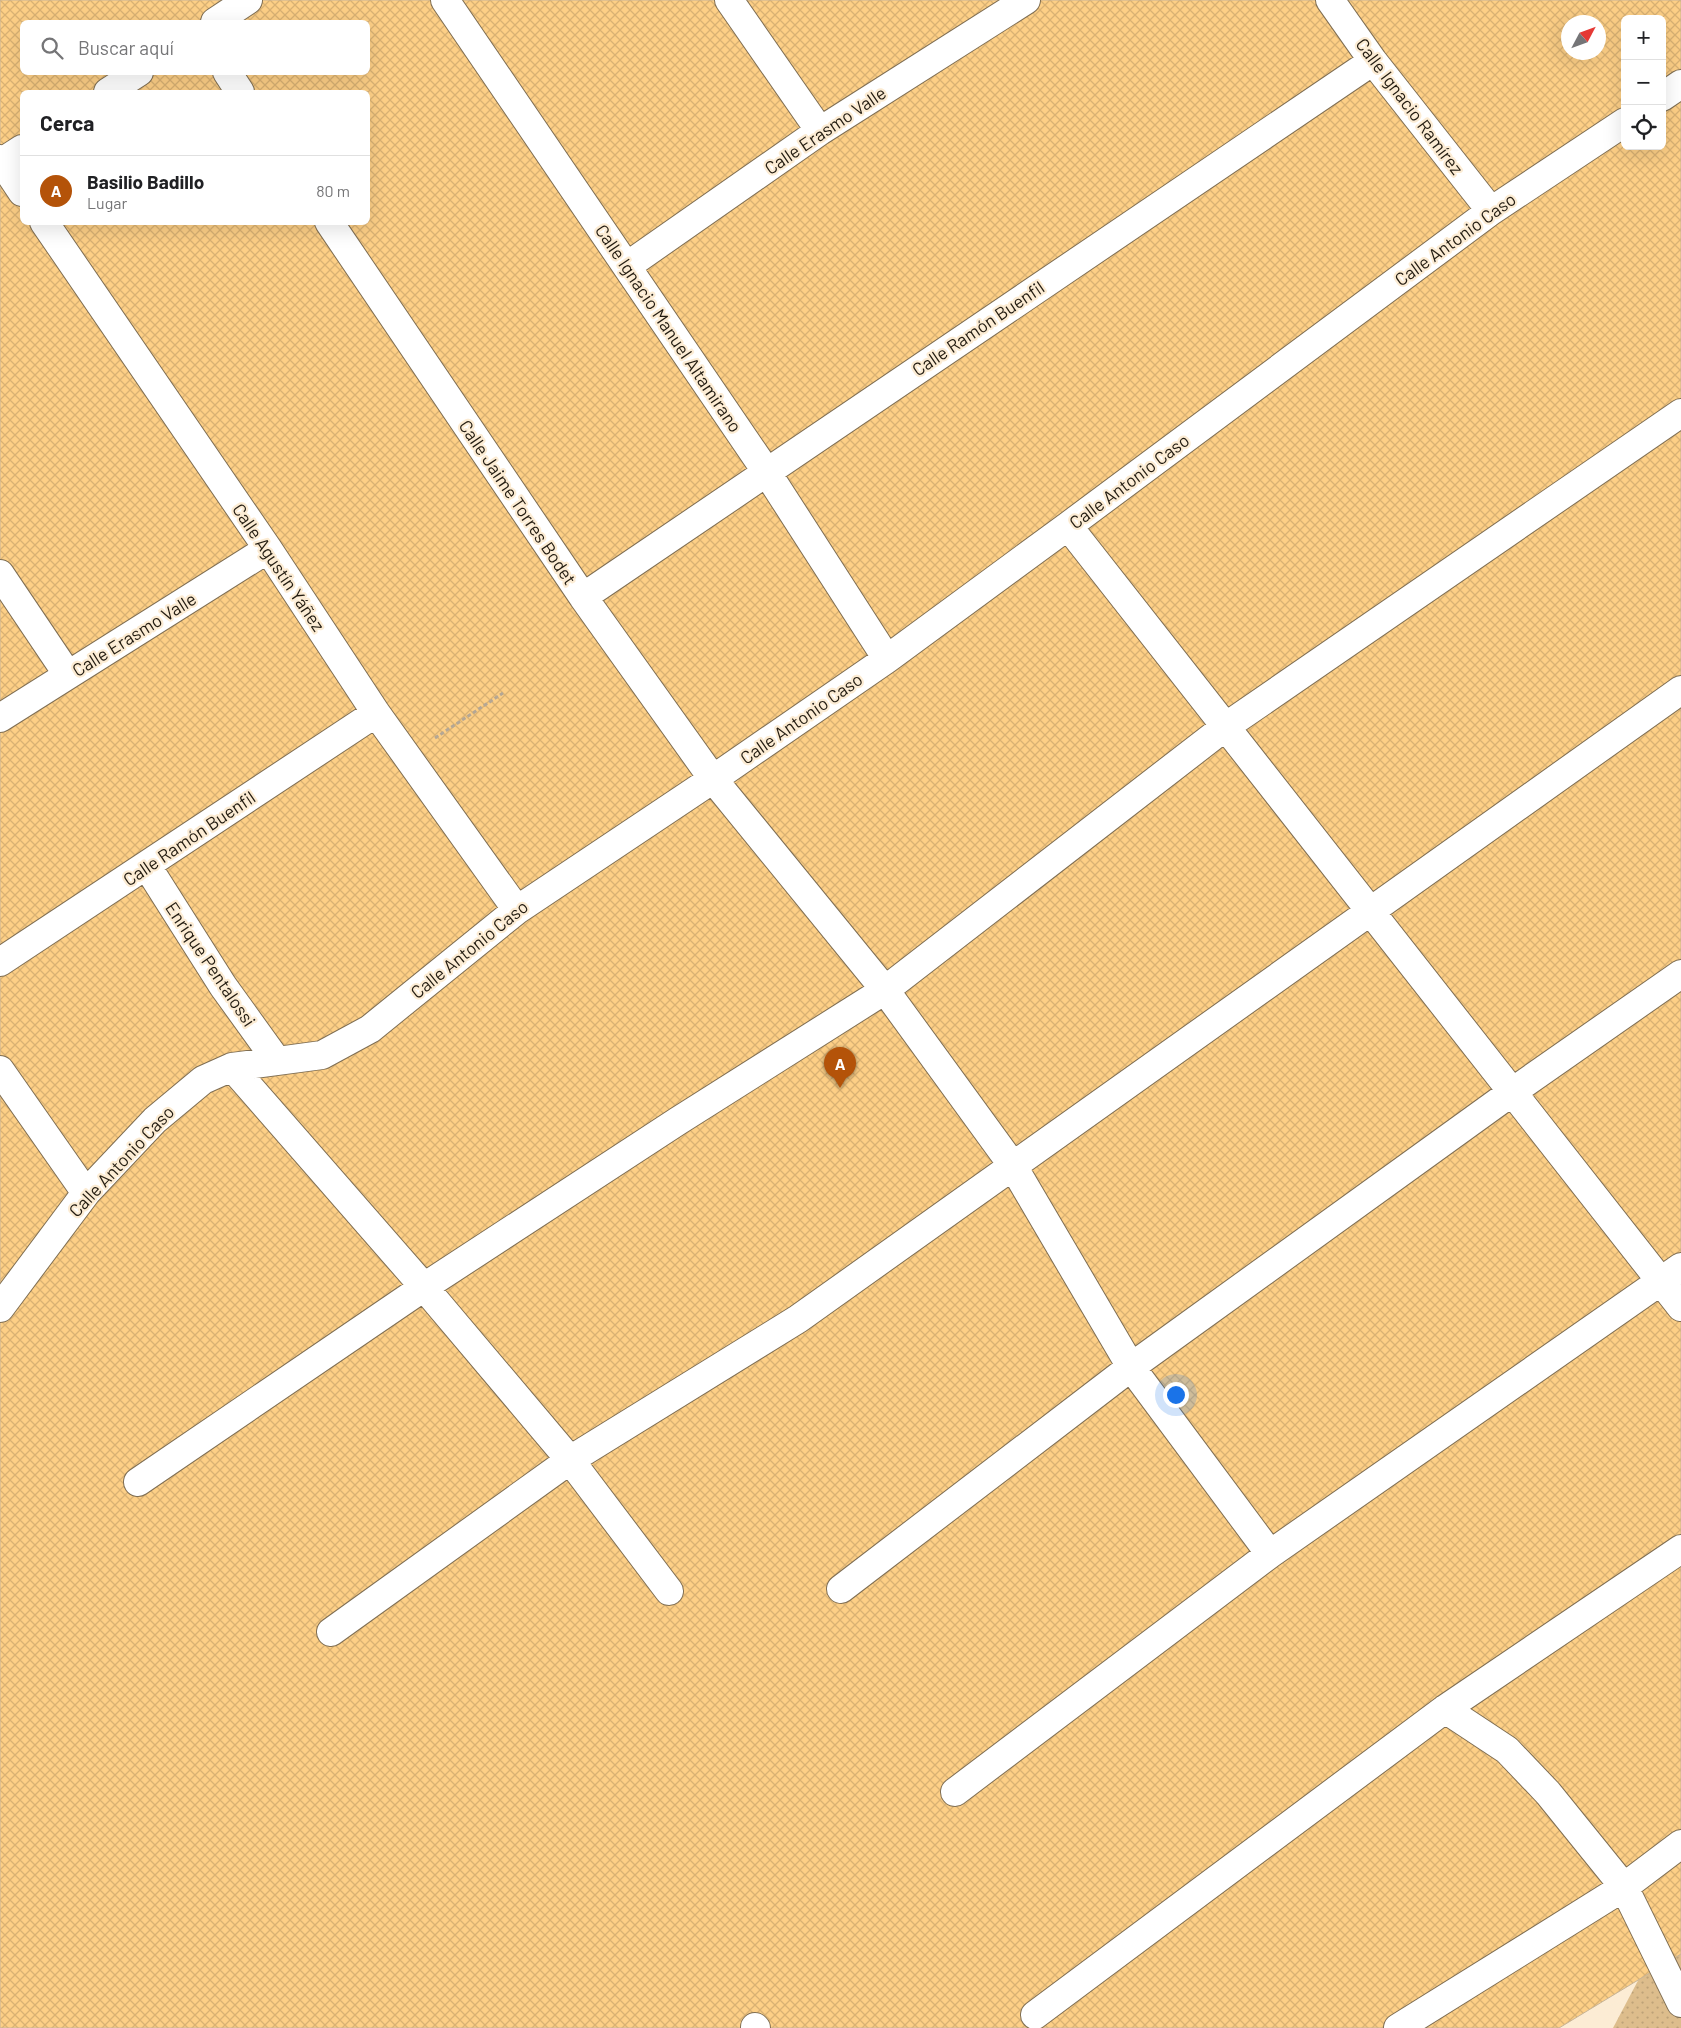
<!DOCTYPE html>
<html lang="es">
<meta charset="utf-8">
<style>
:root{--surface:#fff;--page:#f6f6f6;--text:#202124;--muted:#757577;--line:#e0e0e0;--accent:#b45309}
body{margin:0;font-family:Barlow,sans-serif;background:var(--page);color:var(--text)}
.controls{position:absolute;right:15px;top:15px;display:grid;overflow:hidden;border-radius:8px;box-shadow:0 5px 20px #0002}
.controls button{width:45px;height:45px;display:grid;place-items:center;padding:0;border:0;border-bottom:1px solid var(--line);background:var(--surface);color:var(--text);font:25px sans-serif}
.compass{position:absolute;left:1561px;top:15px;width:45px;height:45px;border-radius:50%;background:var(--surface);box-shadow:0 5px 20px #0002;rotate:49deg}
.you{position:absolute;left:1175px;top:1394px;width:18px;height:18px;margin:-12px;border:4px solid #fff;border-radius:50%;background:#1a73e8;box-shadow:0 0 0 8px #1a73e833}
.badge{display:grid;place-items:center;width:32px;height:32px;border-radius:50%;background:var(--accent);color:#fff;font-size:16px;font-weight:700}
.pin{position:absolute;translate:-50% -41px;filter:drop-shadow(0 1px 2px #0008)}
.pin::after{content:'';position:absolute;top:26px;width:18px;height:15px;background:inherit;clip-path:polygon(0 0,100% 0,50% 100%)}
.list{margin:0;padding:0;list-style:none}
h2{display:flex;justify-content:space-between;align-items:center;height:65px;margin:0;padding:0 20px;font-size:21px}
h2 small{font-size:16px;font-weight:400;color:var(--muted)}
.list li{display:grid;grid-template-columns:32px 1fr auto;gap:15px;align-items:center;box-sizing:border-box;height:70px;padding:0 20px;border-top:1px solid var(--line)}
.list b{display:block;font-size:19px;white-space:nowrap}
.list p{margin:0;font-size:16px;white-space:nowrap;color:var(--muted)}
.list em{font-size:16px;font-style:normal;color:var(--muted)}
.icon{flex:none;width:28px;height:28px;fill:none;stroke:currentColor;stroke-width:2;stroke-linecap:round;stroke-linejoin:round}
.map{position:relative;flex:none;width:1681px;height:2028px;overflow:hidden}
.search{position:absolute;background:var(--surface);box-shadow:0 5px 20px #0002;left:20px;top:20px;width:350px;height:55px;display:flex;align-items:center;gap:12px;box-sizing:border-box;padding:0 18px;border-radius:8px;color:var(--muted);font-size:19px}
.panel{position:absolute;background:var(--surface);box-shadow:0 5px 20px #0002;left:20px;top:90px;width:350px;height:135px;border-radius:8px}
.map>svg:first-child{display:block}
</style>
<div class="map">
<svg width="1681" height="2028" viewBox="0 0 1681 2028">
<defs>
<pattern id="grass-dots" width="8" height="8" patternUnits="userSpaceOnUse" patternTransform="scale(1.25)"><rect width="8" height="8" fill="#ddbd8c"/><path d="M2 2h.1M6 6h.1" fill="none" stroke="#bda278" stroke-width="1.8" stroke-linecap="round"/></pattern>
<pattern id="building-cross-hatch" width="8" height="8" patternUnits="userSpaceOnUse" patternTransform="scale(1.25)"><rect width="8" height="8" fill="#fdcf86"/><path d="M0 0l8 8M0 8l8-8" fill="none" stroke="#d9b173"/></pattern>
</defs>
<rect width="100%" height="100%" fill="#fcecd4"/>
<path fill="url(#grass-dots)" d="M 1681,1936 L 1681,2028 L 1613,2028 L 1652,1954 Z"/>
<path fill="url(#building-cross-hatch)" stroke="#c7b497" fill-rule="evenodd" d="M 0,0 L 1681,0 L 1681,1954 L 1559,2028 L 0,2028 ZM 1625,19 L 1662,19 L 1662,146 L 1625,146 ZM 22,22 L 368,22 L 368,72 L 22,72 ZM 1568,22 L 1598,22 L 1598,52 L 1568,52 ZM 22,92 L 368,92 L 368,222 L 22,222 Z"/>
<g fill="none" stroke-linecap="round" stroke-linejoin="round">
<g stroke="#7f6e53" stroke-width="30">
<path id="minor" d="M 445,0 L 766,471 L 887,659
M 729,0 L 820,131
M 1330,0 L 1373,61 L 1491,211
M 215,22 L 248,0
M 227,72 L 240,92
M 108,92 L 139,72
M 1662,97 L 1681,84
M 0,159 L 22,192
M 2,162 L 22,149
M 44,222 L 268,549 L 376,713 L 517,910
M 329,222 L 583,597 L 713,779 L 885,990 L 1013,1166 L 1131,1367 L 1270,1554
M 627,266 L 820,131 L 1026,0
M 1068,526 L 1681,1307
M 0,574 L 68,675
M 583,597 L 1373,61
M 0,718 L 268,549
M 147,866 L 223,986 L 277,1061
M 0,962 L 376,713
M 232,1067 L 424,1287 L 570,1460 L 669,1591
M 0,1070 L 86,1193
M 0,1308 L 86,1193 L 155,1120 L 203,1080 L 232,1067 L 322,1055 L 370,1029 L 517,910 L 713,779 L 887,659 L 1068,526 L 1491,211 L 1625,122
M 138,1482 L 424,1287 L 678,1121 L 885,990 L 1225,727 L 1681,413
M 841,1589 L 1131,1367 L 1512,1092 L 1681,974
M 331,1632 L 570,1460 L 798,1319 L 1681,690
M 1445,1709 L 1507,1750 L 1548,1793 L 1624,1887 L 1681,2003
M 955,1792 L 1270,1554 L 1681,1267
M 1035,2015 L 1445,1709 L 1681,1549
M 755,2027 L 756,2028
M 1398,2028 L 1624,1887 L 1681,1844"/>
</g>
<path stroke="#b5a794" stroke-width="3" stroke-dasharray="4 2.5" stroke-linecap="butt" d="M 435,738 L 503,693"/>
<use href="#minor" stroke="#fff" stroke-width="28"/>
</g>
<g text-anchor="middle" dominant-baseline="central" stroke-width="4.5" stroke-linejoin="round" paint-order="stroke">
<g font-size="18" fill="#221b10" stroke="#fcecd4">
<text transform="translate(1410 106) rotate(53)">Calle Ignacio Ramírez</text>
<text transform="translate(825 130) rotate(-34)">Calle Erasmo Valle</text>
<text transform="translate(1455 239) rotate(-36)">Calle Antonio Caso</text>
<text transform="translate(669 328) rotate(56)">Calle Ignacio Manuel Altamirano</text>
<text transform="translate(978 328) rotate(-34)">Calle Ramón Buenfil</text>
<text transform="translate(1129 481) rotate(-37)">Calle Antonio Caso</text>
<text transform="translate(518 502) rotate(56)">Calle Jaime Torres Bodet</text>
<text transform="translate(279 567) rotate(56)">Calle Agustín Yáñez</text>
<text transform="translate(134 634) rotate(-32)">Calle Erasmo Valle</text>
<text transform="translate(801 718) rotate(-35)">Calle Antonio Caso</text>
<text transform="translate(189 838) rotate(-34)">Calle Ramón Buenfil</text>
<text transform="translate(469 949) rotate(-39)">Calle Antonio Caso</text>
<text transform="translate(211 964) rotate(56)">Enrique Pentalossi</text>
<text transform="translate(121 1161) rotate(-47)">Calle Antonio Caso</text>
</g>
</g>
</svg>
<div class="controls">
<button>+</button>
<button>−</button>
<button><svg class="icon" aria-label="locate" viewBox="0 0 24 24"><circle cx="12" cy="12" r="6"/><path d="M12 2v4M12 18v4M2 12h4M18 12h4"/></svg></button>
</div>
<svg class="compass" viewBox="-18 -18 36 36"><path d="M0-13l5 13h-10z" fill="#e53935"/><path d="M0 13l5-13h-10z" fill="#757577"/></svg>
<div class="you"></div>
<div class="pin badge" style="left:840px;top:1088px">A</div>
<div class="search"><svg class="icon" aria-label="search" viewBox="0 0 24 24"><circle cx="10" cy="10" r="6"/><path d="M15 15l6 6"/></svg>Buscar aquí</div>
<section class="panel">
<h2>Cerca<small></small></h2>
<ul class="list">
<li><span class="badge">A</span><div><b>Basilio Badillo</b><p>Lugar</p></div><em>80 m</em></li>
</ul>
</section>
</div>
